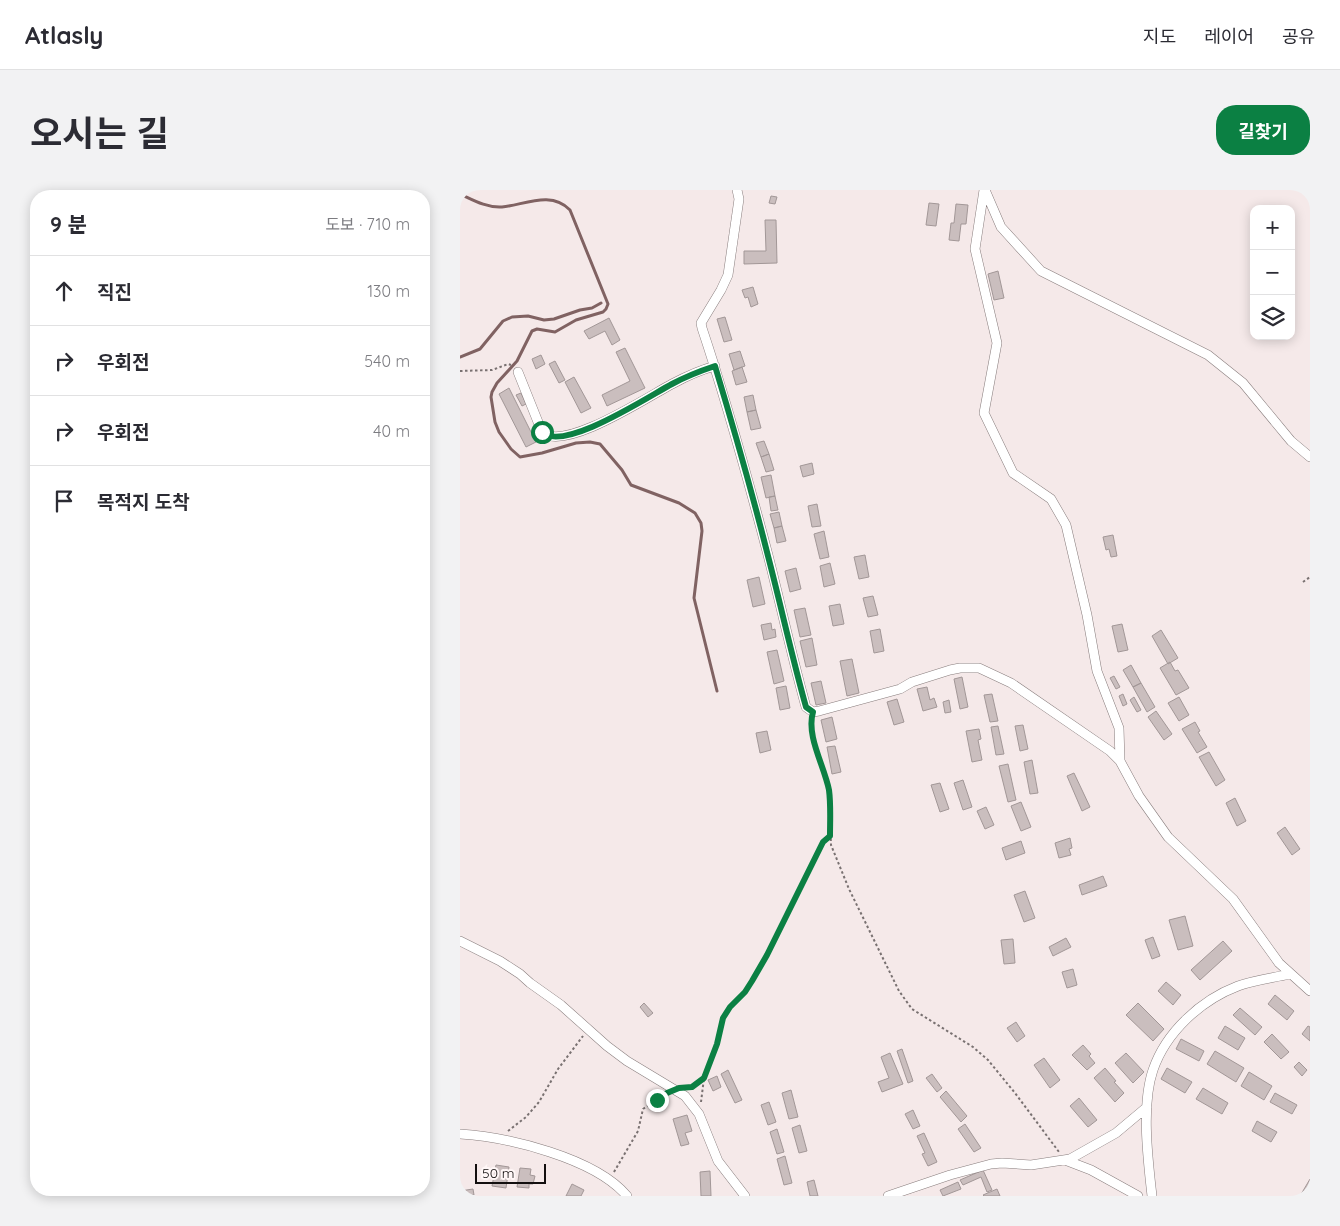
<!DOCTYPE html>
<html lang="ko">
<meta charset="utf-8">
<style>
:root{--surface:#fff;--page:#f2f2f3;--text:#2b2b33;--muted:#7c7c81;--line:#e1e1e2;--accent:#0b8043}
body{margin:0;font-family:Quicksand,"Noto Sans KR",sans-serif;background:var(--page);color:var(--text)}
.controls{position:absolute;right:15px;top:15px;display:grid;overflow:hidden;border-radius:10px;box-shadow:0 2px 12px #0003}
.controls button{width:45px;height:45px;display:grid;place-items:center;padding:0;border:0;border-bottom:1px solid var(--line);background:var(--surface);color:var(--text);font:25px sans-serif}
.scale{position:absolute;left:15px;bottom:12px;width:71px;box-sizing:border-box;padding-left:5px;border:2px solid #130f0f;border-top:0;font-size:14px;line-height:18px;white-space:nowrap;color:#130f0f;-webkit-text-stroke:4px #fff7f7;paint-order:stroke}
.stop{position:absolute;width:15px;height:15px;margin:-11px;border:4px solid #0b8043;border-radius:50%;background:#fff}
.stop.end{background:#0b8043;border-color:#fff;box-shadow:0 1px 5px #0008}
.list{margin:0;padding:0;list-style:none}
h2{display:flex;justify-content:space-between;align-items:center;height:65px;margin:0;padding:0 20px;font-size:21px}
h2 small{font-size:16px;font-weight:400;color:var(--muted)}
.list li{display:grid;grid-template-columns:32px 1fr auto;gap:15px;align-items:center;box-sizing:border-box;height:70px;padding:0 20px;border-top:1px solid var(--line)}
.list b{display:block;font-size:19px;white-space:nowrap}
.list em{font-size:16px;font-style:normal;color:var(--muted)}
.icon{flex:none;width:28px;height:28px;fill:none;stroke:currentColor;stroke-width:2;stroke-linecap:round;stroke-linejoin:round}
.map{position:relative;flex:none;width:850px;height:1006px;overflow:hidden;border-radius:20px}
header{display:flex;align-items:center;gap:30px;box-sizing:border-box;height:70px;padding:0 25px;background:var(--surface);border-bottom:1px solid var(--line)}
header strong{font-size:24px}
nav{display:flex;gap:28px;margin-inline-start:auto;font-size:18px}
.intro{display:flex;align-items:center;justify-content:space-between;box-sizing:border-box;height:120px;padding:0 30px}
h1{margin:0;font-size:35px}
.button{padding:12px 22px;border-radius:20px;background:var(--accent);color:#fff;font-size:18px;font-weight:700}
main{display:flex;gap:30px;padding:0 30px}
aside{flex:1;background:var(--surface);border-radius:20px;box-shadow:0 2px 12px #0003}
.map>svg:first-child{display:block}
</style>
<header>
<strong>Atlasly</strong>
<nav><a>지도</a><a>레이어</a><a>공유</a></nav>
</header>
<div class="intro"><h1>오시는 길</h1><a class="button">길찾기</a></div>
<main>
<aside>
<h2>9 분<small>도보 · 710 m</small></h2>
<ul class="list">
<li><svg class="icon" aria-label="ahead" viewBox="0 0 24 24"><path d="M12 20V5M6 11l6-6 6 6"/></svg><div><b>직진</b></div><em>130 m</em></li>
<li><svg class="icon" aria-label="right" viewBox="0 0 24 24"><path d="M7 20v-9h11M14 6l5 5-5 5"/></svg><div><b>우회전</b></div><em>540 m</em></li>
<li><svg class="icon" aria-label="right" viewBox="0 0 24 24"><path d="M7 20v-9h11M14 6l5 5-5 5"/></svg><div><b>우회전</b></div><em>40 m</em></li>
<li><svg class="icon" aria-label="arrive" viewBox="0 0 24 24"><path d="M6 21V4h12l-3 4 3 4H6"/></svg><div><b>목적지 도착</b></div></li>
</ul>
</aside>
<div class="map">
<svg width="850" height="1006" viewBox="0 0 850 1006">
<rect width="100%" height="100%" fill="#f5e9e9"/>
<g fill="none" stroke-linecap="round" stroke-linejoin="round">
<path stroke="#806262" stroke-width="3" d="M 0,4 C 13,10 27,18 42,17 C 64,15 91,0 110,20 L 148,114 L 146,119 L 143,122 L 116,130 L 95,142 L 77,139 L 72,141 L 57,171 L 37,193 L 32,202 L 31,207 L 35,232 L 39,242 L 51,259 L 60,267 L 82,263 L 116,253 L 130,252 L 140,254 L 162,280 L 171,295 L 219,313 L 235,323 L 241,333 L 242,341 L 234,408 L 257,501
M 0,167 L 20,159 L 43,131 L 52,127 L 68,126 L 84,130 L 94,129 L 120,120 L 132,118 L 141,113"/>
</g>
<path fill="#cabebe" stroke="#a29797" d="M 311,6 L 317,7 L 315,14 L 309,13 Z
M 469,13 L 479,14 L 476,36 L 466,35 Z
M 496,14 L 508,15 L 506,34 L 501,34 L 499,51 L 489,50 L 491,33 L 494,33 Z
M 305,30 L 316,30 L 317,73 L 284,74 L 284,61 L 306,61 Z
M 538,81 L 544,108 L 534,110 L 528,84 Z
M 293,97 L 298,114 L 291,117 L 288,107 L 285,108 L 282,100 Z
M 265,127 L 272,150 L 264,152 L 257,129 Z
M 149,128 L 160,150 L 152,155 L 145,141 L 129,149 L 124,141 Z
M 165,158 L 185,198 L 147,216 L 142,205 L 170,191 L 156,162 Z
M 280,161 L 285,176 L 274,180 L 269,164 Z
M 81,165 L 85,174 L 76,179 L 72,169 Z
M 95,171 L 105,190 L 99,193 L 89,174 Z
M 282,177 L 287,192 L 276,195 L 272,181 Z
M 114,187 L 131,218 L 121,223 L 105,192 Z
M 49,198 L 76,252 L 66,257 L 39,204 Z
M 61,203 L 66,214 L 62,216 L 56,205 Z
M 293,205 L 296,220 L 287,222 L 284,207 Z
M 296,220 L 301,238 L 291,240 L 287,222 Z
M 304,251 L 309,264 L 301,267 L 296,253 Z
M 309,264 L 314,280 L 306,282 L 301,267 Z
M 352,273 L 354,284 L 343,287 L 340,276 Z
M 311,285 L 315,306 L 306,308 L 301,287 Z
M 315,306 L 318,320 L 311,321 L 309,307 Z
M 357,314 L 361,336 L 352,337 L 348,316 Z
M 319,322 L 322,336 L 314,338 L 310,324 Z
M 322,336 L 326,351 L 317,353 L 314,338 Z
M 364,341 L 369,367 L 360,369 L 354,344 Z
M 653,345 L 657,366 L 651,367 L 649,359 L 646,360 L 643,347 Z
M 405,365 L 409,387 L 399,389 L 394,367 Z
M 370,373 L 375,394 L 364,397 L 360,376 Z
M 336,378 L 341,399 L 330,402 L 325,381 Z
M 299,387 L 305,414 L 293,417 L 287,390 Z
M 413,406 L 418,425 L 408,427 L 403,408 Z
M 380,414 L 384,434 L 373,436 L 369,416 Z
M 345,418 L 351,445 L 340,447 L 334,420 Z
M 311,433 L 312,440 L 315,439 L 316,447 L 304,450 L 301,435 Z
M 662,434 L 668,460 L 658,462 L 652,436 Z
M 420,439 L 424,461 L 414,463 L 410,441 Z
M 701,440 L 718,468 L 708,474 L 692,446 Z
M 352,448 L 357,475 L 346,477 L 340,451 Z
M 317,460 L 324,491 L 314,494 L 307,462 Z
M 392,469 L 399,503 L 387,506 L 380,471 Z
M 710,472 L 715,481 L 718,480 L 729,498 L 716,505 L 700,478 Z
M 671,475 L 681,493 L 673,497 L 663,480 Z
M 654,486 L 660,497 L 656,499 L 650,488 Z
M 502,487 L 508,517 L 500,519 L 494,489 Z
M 361,491 L 366,513 L 356,515 L 351,493 Z
M 681,493 L 695,517 L 687,522 L 673,497 Z
M 326,496 L 330,518 L 320,520 L 316,498 Z
M 467,497 L 470,510 L 474,508 L 477,517 L 463,521 L 457,499 Z
M 532,504 L 538,531 L 530,532 L 524,505 Z
M 663,504 L 667,514 L 663,516 L 659,506 Z
M 674,507 L 681,520 L 677,522 L 670,510 Z
M 719,507 L 729,525 L 719,531 L 708,513 Z
M 437,509 L 444,532 L 434,535 L 427,512 Z
M 489,510 L 491,522 L 485,523 L 483,512 Z
M 696,521 L 712,544 L 704,550 L 688,527 Z
M 372,527 L 377,549 L 366,552 L 361,530 Z
M 735,532 L 740,541 L 738,542 L 747,557 L 737,563 L 722,539 Z
M 563,535 L 568,559 L 560,561 L 555,536 Z
M 538,536 L 544,564 L 536,565 L 531,537 Z
M 519,539 L 521,549 L 518,550 L 522,570 L 512,572 L 506,541 Z
M 307,541 L 311,560 L 300,563 L 296,543 Z
M 375,556 L 381,582 L 372,584 L 367,557 Z
M 749,562 L 765,590 L 756,596 L 739,567 Z
M 572,570 L 578,603 L 570,604 L 564,572 Z
M 548,574 L 556,610 L 548,612 L 539,576 Z
M 614,583 L 630,617 L 622,621 L 607,586 Z
M 503,590 L 512,617 L 503,620 L 494,593 Z
M 480,593 L 489,619 L 480,622 L 471,595 Z
M 775,608 L 786,631 L 777,636 L 766,613 Z
M 561,612 L 571,637 L 561,641 L 551,616 Z
M 526,617 L 534,635 L 525,639 L 517,621 Z
M 825,637 L 840,659 L 832,665 L 817,643 Z
M 610,648 L 612,658 L 609,659 L 611,665 L 599,668 L 595,653 Z
M 561,651 L 565,663 L 546,670 L 542,658 Z
M 643,686 L 647,696 L 622,705 L 619,695 Z
M 565,701 L 575,728 L 564,732 L 554,705 Z
M 725,726 L 733,756 L 718,760 L 709,730 Z
M 693,747 L 700,766 L 692,769 L 685,750 Z
M 606,748 L 611,757 L 593,766 L 589,757 Z
M 553,749 L 555,773 L 544,774 L 541,750 Z
M 763,751 L 772,761 L 740,790 L 731,780 Z
M 613,779 L 617,795 L 607,798 L 602,782 Z
M 706,792 L 721,805 L 713,815 L 698,801 Z
M 815,805 L 834,821 L 827,830 L 808,814 Z
M 184,813 L 193,823 L 188,827 L 180,817 Z
M 678,813 L 704,839 L 693,851 L 666,825 Z
M 780,818 L 802,837 L 795,845 L 773,825 Z
M 556,832 L 565,846 L 557,852 L 547,838 Z
M 765,836 L 785,848 L 778,860 L 758,848 Z
M 848,836 L 850,837 L 850,851 L 842,844 Z
M 812,844 L 829,862 L 821,869 L 804,852 Z
M 721,849 L 744,861 L 739,871 L 716,859 Z
M 623,855 L 631,864 L 629,866 L 635,873 L 627,880 L 612,865 Z
M 442,859 L 453,891 L 448,893 L 437,861 Z
M 755,861 L 784,878 L 776,892 L 747,874 Z
M 430,863 L 443,894 L 422,902 L 418,892 L 429,888 L 421,867 Z
M 666,863 L 684,882 L 673,893 L 655,873 Z
M 584,868 L 600,890 L 590,898 L 574,875 Z
M 839,872 L 847,880 L 842,886 L 834,877 Z
M 645,878 L 656,891 L 654,892 L 664,903 L 655,912 L 634,888 Z
M 707,878 L 732,892 L 725,903 L 701,889 Z
M 268,880 L 282,910 L 275,913 L 261,884 Z
M 789,882 L 812,896 L 804,910 L 781,896 Z
M 472,884 L 482,898 L 477,902 L 466,888 Z
M 257,886 L 261,897 L 253,901 L 248,890 Z
M 743,898 L 768,913 L 762,924 L 736,909 Z
M 331,900 L 338,927 L 329,929 L 322,903 Z
M 486,901 L 507,926 L 501,932 L 480,907 Z
M 815,903 L 837,915 L 832,924 L 810,912 Z
M 619,908 L 637,930 L 628,937 L 610,916 Z
M 309,912 L 316,932 L 308,935 L 301,915 Z
M 453,920 L 460,936 L 453,939 L 445,924 Z
M 227,925 L 232,941 L 225,943 L 229,954 L 221,956 L 213,929 Z
M 797,931 L 817,942 L 811,952 L 792,941 Z
M 505,934 L 521,958 L 514,962 L 498,939 Z
M 340,935 L 347,961 L 339,963 L 332,938 Z
M 317,939 L 324,962 L 317,964 L 310,942 Z
M 464,943 L 477,972 L 468,976 L 462,964 L 465,963 L 457,946 Z
M 325,966 L 332,993 L 324,995 L 317,969 Z
M 36,975 L 49,977 L 46,998 L 32,996 Z
M 60,978 L 71,979 L 70,985 L 75,986 L 73,994 L 69,994 L 69,998 L 57,997 Z
M 523,980 L 532,1000 L 527,1002 L 521,987 L 503,995 L 500,990 Z
M 250,981 L 251,1006 L 241,1006 L 240,982 Z
M 850,989 L 850,1006 L 840,1006 Z
M 354,990 L 358,1006 L 350,1006 L 347,992 Z
M 498,992 L 501,999 L 483,1006 L 480,1000 Z
M 112,994 L 124,1000 L 121,1006 L 106,1006 Z
M 13,999 L 14,1005 L 0,1006 L 0,1001 Z
M 537,999 L 540,1006 L 524,1006 L 523,1005 Z"/>
<g fill="none" stroke-linecap="round" stroke-linejoin="round">
<g stroke="#887d7d" stroke-width="10">
<path id="street" d="M 277,0 L 279,9 L 268,85 L 261,100 L 241,133 L 242,138 C 267,213 288,289 308,365 C 321,416 332,467 346,517 L 353,522 L 359,521 L 440,499 L 452,492 L 490,480 L 500,478 L 519,478 L 551,493 L 650,561 L 660,571
M 524,0 L 515,59 L 537,153 L 524,223 L 553,283 L 591,309 L 606,335 L 627,425 L 637,481 L 659,538 L 660,571 L 679,606 L 708,647 L 773,709 L 819,773 L 850,801
M 525,0 L 541,37 L 581,81 L 748,165 L 783,193 L 831,251 L 850,267
M 58,182 L 82,242 C 103,263 189,206 212,194 C 225,187 240,180 255,176
M 0,751 L 40,771 L 60,784 L 70,793 L 101,815 L 147,856 L 167,871 L 225,906 L 239,924 L 258,971 L 285,1006
M 0,944 C 48,947 135,968 167,1006
M 605,970 L 631,980 L 678,1006
M 428,1006 L 490,985 L 531,974 L 542,973 L 571,975 L 610,969 L 656,943 L 687,917
M 692,1006 C 688,970 681,915 693,880 C 706,842 741,810 778,796 C 795,790 813,788 830,784"/>
</g>
<path stroke="#797171" stroke-width="2" stroke-dasharray="2.5 2.5" stroke-linecap="butt" d="M 0,181 L 32,180 L 48,174 L 51,175
M 843,392 L 850,387
M 351,531 L 354,551 L 362,573 L 369,602 L 371,655 L 389,699 L 439,801 L 452,819 L 513,857 L 528,870 L 555,903 L 599,962
M 227,897 L 232,897 L 244,888
M 241,912 L 244,888 L 257,854 L 263,828 L 269,817 L 285,802 L 292,791 L 307,765 L 363,652 L 370,646
M 48,941 L 66,927 L 79,912 L 98,879 L 123,846
M 154,982 L 178,941 L 183,919 L 206,904"/>
<use href="#street" stroke="#fff" stroke-width="9"/>
</g>
<g fill="none" stroke-linecap="round" stroke-linejoin="round">
<path stroke="#0b8043" stroke-width="6" d="M 82,242 C 103,263 189,206 212,194 C 225,187 240,181 255,176 C 274,239 292,302 308,366 C 321,416 332,467 346,517 L 353,522 C 346,546 364,575 369,600 C 371,615 370,631 370,646 L 363,652 L 307,765 L 292,791 L 285,802 L 270,817 L 263,828 L 257,854 L 244,888 L 232,897 L 219,898 L 207,903 L 197,910"/>
</g>
</svg>
<div class="controls">
<button>+</button>
<button>−</button>
<button><svg class="icon" aria-label="layers" viewBox="0 0 24 24"><path d="M12 4l9 5-9 5-9-5zM3 14l9 5 9-5"/></svg></button>
</div>
<div class="scale">50 m</div>
<div class="stop" style="left:82px;top:242px"></div>
<div class="stop end" style="left:197px;top:910px"></div>
</div>
</main>
